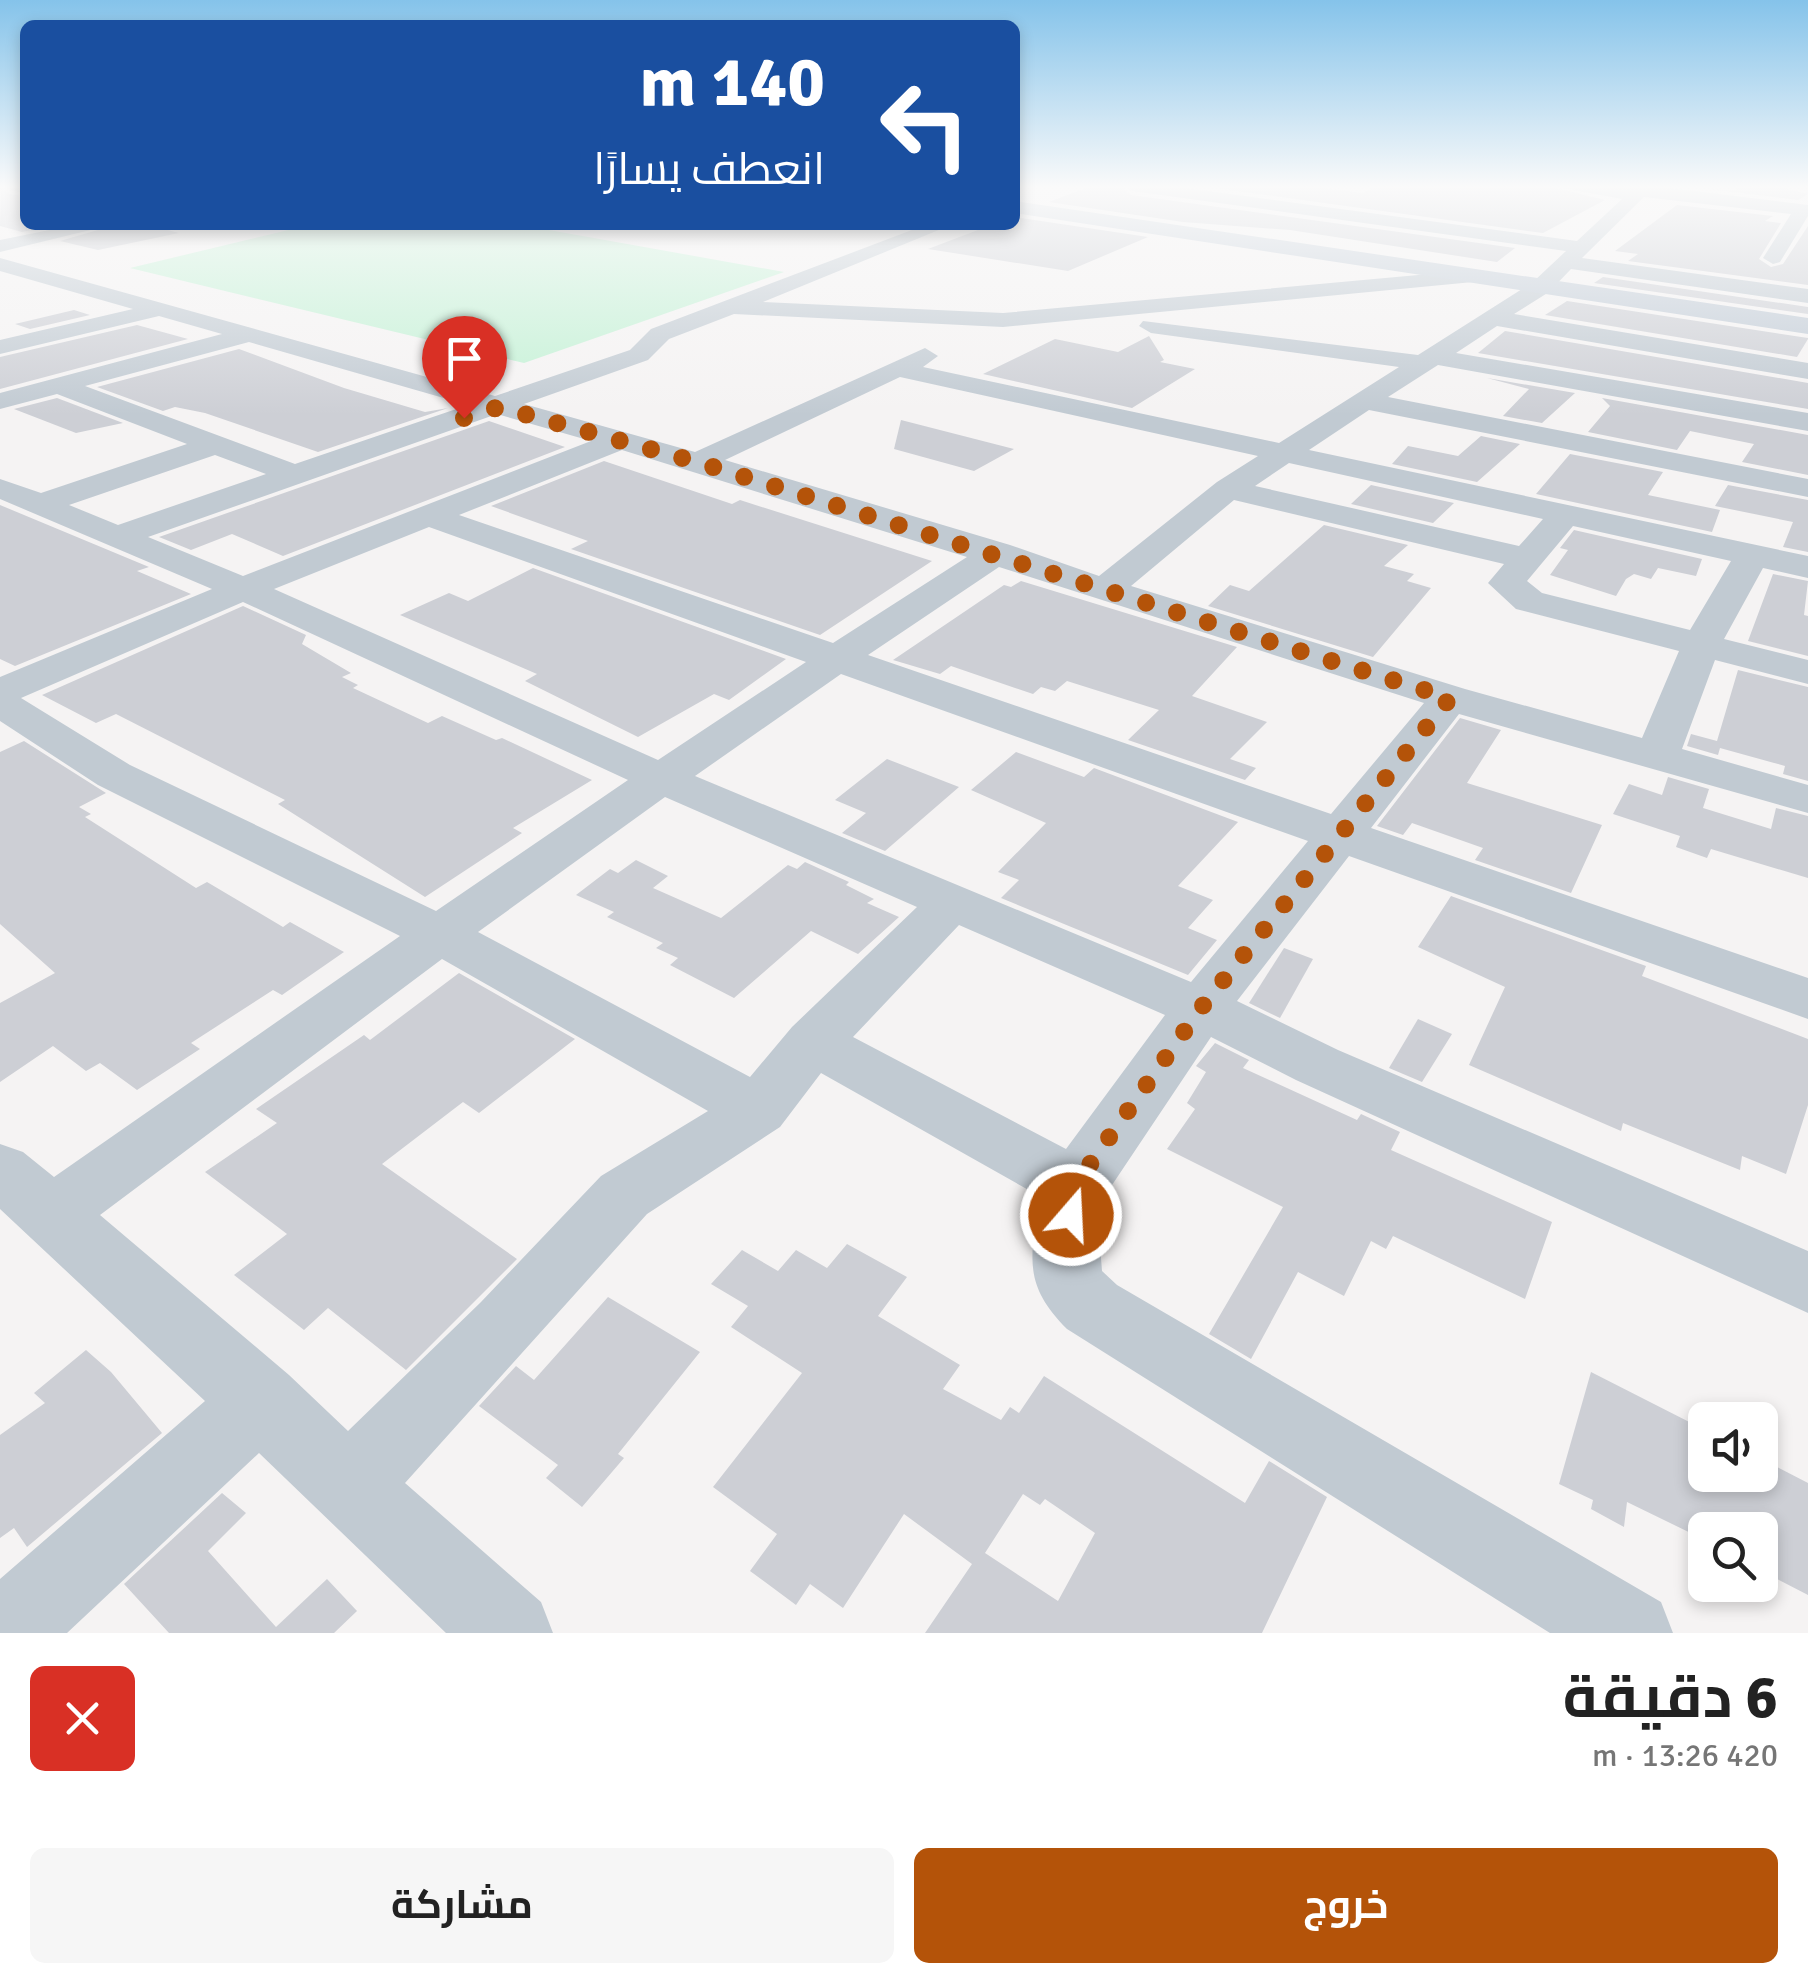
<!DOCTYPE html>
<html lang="ar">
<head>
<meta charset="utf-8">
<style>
  body { margin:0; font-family:Signika,Cairo,sans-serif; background:#f6f6f6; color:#222; direction:rtl; height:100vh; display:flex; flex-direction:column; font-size:38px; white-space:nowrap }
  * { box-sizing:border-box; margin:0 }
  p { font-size:32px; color:#767676 }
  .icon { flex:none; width:55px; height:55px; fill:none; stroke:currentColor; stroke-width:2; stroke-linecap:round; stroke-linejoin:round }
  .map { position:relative; height:1633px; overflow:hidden; direction:ltr }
  .panel { display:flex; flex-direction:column; background:#fff; flex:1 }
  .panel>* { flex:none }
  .banner { position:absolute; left:20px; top:20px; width:1000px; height:210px; border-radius:15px; box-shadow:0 5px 15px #0003; direction:rtl; background:#1a4fa0; color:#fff; overflow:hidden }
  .buttons { position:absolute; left:1688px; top:1402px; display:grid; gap:20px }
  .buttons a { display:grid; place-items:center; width:90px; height:90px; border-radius:15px; background:#fff; box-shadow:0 5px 15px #0003; font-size:50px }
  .pin { position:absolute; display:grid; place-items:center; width:85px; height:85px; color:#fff; margin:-102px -42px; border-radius:50% 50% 50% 0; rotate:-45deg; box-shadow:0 0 10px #0007 }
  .pin .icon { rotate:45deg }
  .me { position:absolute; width:110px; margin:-55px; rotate:19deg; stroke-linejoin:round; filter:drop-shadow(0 0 8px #0008) }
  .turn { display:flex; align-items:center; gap:35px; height:210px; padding:0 30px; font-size:45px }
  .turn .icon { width:130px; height:130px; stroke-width:2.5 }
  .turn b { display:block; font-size:70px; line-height:85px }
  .round { display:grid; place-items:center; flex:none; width:105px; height:105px; border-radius:15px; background:#f6f6f6 }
  .summary { display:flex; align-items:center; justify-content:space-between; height:170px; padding:0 30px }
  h1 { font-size:60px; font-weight:700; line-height:75px }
  .action { display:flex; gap:20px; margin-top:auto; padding:20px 30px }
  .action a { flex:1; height:115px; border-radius:15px; background:#b45309; color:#fff; font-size:40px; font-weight:700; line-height:115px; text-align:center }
  .action a+a { background:#f6f6f6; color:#222 }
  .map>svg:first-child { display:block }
  .green { fill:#c3f1d5 }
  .building { fill:#cdcfd5; fill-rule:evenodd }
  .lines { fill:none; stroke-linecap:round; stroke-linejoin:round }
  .street { fill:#c1cad2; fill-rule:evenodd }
  .secondary { fill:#c1cbd6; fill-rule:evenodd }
  .route { stroke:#b45309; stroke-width:18; stroke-dasharray:0 32.4 }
</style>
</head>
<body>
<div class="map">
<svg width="1808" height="1633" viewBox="0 0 1808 1633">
  <rect width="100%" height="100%" fill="#f5f3f3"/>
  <polygon class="green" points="309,225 521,225 784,272 524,363 130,268"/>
  <g class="building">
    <polygon points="1,186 9,194 25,196 25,225 55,225 22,232 0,226"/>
    <polygon points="1091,186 1120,186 1131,195 1515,248 1497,262 1290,230 1183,222 1049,202"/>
    <polygon points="1200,186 1310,186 1362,193 1378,186 1548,186 1605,200 1543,233"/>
    <polygon points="1739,186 1788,186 1786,189 1808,194 1798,200 1693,187 1735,191"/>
    <polygon points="1677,205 1773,216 1765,221 1781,223 1759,259 1771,267 1783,264 1808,226 1808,285 1628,261 1638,254 1615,251"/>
    <polygon points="1015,217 1148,237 1068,271 928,249 991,225 1015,225"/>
    <polygon points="115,225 149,225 179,233 98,250 60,241"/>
    <polygon points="1603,277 1808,307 1808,314 1594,283"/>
    <polygon points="1567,301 1808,338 1808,339 1797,357 1545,315"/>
    <polygon points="74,310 90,315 30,329 15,324"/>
    <polygon points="137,325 188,339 0,389 0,357"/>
    <polygon points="1505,331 1808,383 1808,409 1478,353"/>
    <polygon points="1149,336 1164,360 1160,362 1195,369 1132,408 983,374 1055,339 1118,352"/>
    <polygon points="239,349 344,388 425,412 448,408 318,452 205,413 175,407 163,411 97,387"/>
    <polygon points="1487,378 1575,393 1542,423 1503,416 1529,389"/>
    <polygon points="57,398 123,423 76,433 14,409"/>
    <polygon points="1602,398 1808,435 1808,475 1742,462 1754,444 1690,431 1677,450 1588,432 1610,406"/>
    <polygon points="901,420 1014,449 974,471 894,449"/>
    <polygon points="489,421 565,447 283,556 232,534 191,550 159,537"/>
    <polygon points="1481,436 1520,444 1477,482 1392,464 1408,446 1458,456"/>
    <polygon points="1570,454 1663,472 1648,495 1720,510 1712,532 1536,494"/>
    <polygon points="604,461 732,504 740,500 932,561 820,635 571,549 588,541 491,506"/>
    <polygon points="1371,485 1454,503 1433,523 1351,504"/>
    <polygon points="1728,485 1808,500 1808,552 1783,547 1793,522 1715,506"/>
    <polygon points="0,505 149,567 137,571 191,594 15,666 0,659"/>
    <polygon points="1324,525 1408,545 1384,566 1414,574 1407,581 1431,588 1373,657 1208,606 1230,585 1249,591"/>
    <polygon points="1574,530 1702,559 1696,576 1658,568 1651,579 1634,574 1626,579 1616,596 1550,575 1568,550 1560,548"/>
    <polygon points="533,568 786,659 729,700 714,694 638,737 525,681 537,674 400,615 449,593 468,601"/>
    <polygon points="1773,574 1808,581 1804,615 1808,616 1808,656 1748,641"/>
    <polygon points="1021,581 1237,647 1192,696 1267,722 1230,759 1256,768 1245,780 1128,740 1159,710 1067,681 1055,691 1041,687 1033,694 951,666 940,674 893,660 1004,585 1011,587"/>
    <polygon points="243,606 306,635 302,644 351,673 342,677 358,685 353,688 428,723 442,716 496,740 502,738 592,780 513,828 522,833 425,897 278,804 285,800 116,714 96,723 42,695"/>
    <polygon points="1738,670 1808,687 1808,781 1783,774 1785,766 1720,748 1718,755 1687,746 1691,734 1717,741"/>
    <polygon points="1460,718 1501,730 1467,783 1602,825 1571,893 1475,860 1483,848 1412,823 1403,835 1377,826"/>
    <polygon points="24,741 106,793 79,807 91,814 85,817 196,888 207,882 283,927 290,922 344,952 282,995 273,990 191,1043 200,1049 137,1090 100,1063 86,1071 53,1046 0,1082 0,1003 55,973 0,924 0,752"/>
    <polygon points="1016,752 1084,777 1094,768 1238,822 1178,886 1213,900 1188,928 1217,940 1188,975 1001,898 1019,880 998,872 1046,823 971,790"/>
    <polygon points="887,759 959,787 885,851 842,833 866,813 835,800"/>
    <polygon points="1668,777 1709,789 1703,808 1771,829 1776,808 1808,816 1808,878 1711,849 1707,858 1676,847 1680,836 1613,814 1629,784 1662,795"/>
    <polygon points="636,860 668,876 653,888 721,918 788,865 797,869 805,862 849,882 846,885 874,899 867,903 899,917 858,954 811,931 734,998 670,965 678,958 656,948 663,943 607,917 614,912 576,895 610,869 618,873"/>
    <polygon points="1451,896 1646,966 1642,976 1808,1039 1808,1105 1786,1174 1742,1156 1740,1170 1623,1123 1621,1131 1469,1065 1505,987 1418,947"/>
    <polygon points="1284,948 1313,959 1280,1018 1249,1003"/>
    <polygon points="459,973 575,1039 479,1113 463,1102 382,1164 517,1259 406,1370 328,1308 304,1330 234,1275 287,1234 205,1172 277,1123 256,1109 364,1035 370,1040"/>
    <polygon points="1418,1019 1452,1034 1422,1082 1389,1068"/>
    <polygon points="1215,1043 1249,1060 1243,1068 1357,1120 1361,1114 1400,1132 1391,1150 1552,1222 1525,1299 1393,1236 1386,1249 1371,1241 1344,1296 1298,1272 1251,1359 1209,1334 1283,1207 1167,1149 1195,1109 1187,1103 1206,1072 1196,1066"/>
    <path d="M847,1244L907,1277L878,1316L960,1365L943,1389L1001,1420L1010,1407L1019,1413L1044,1376L1245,1503L1269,1461L1327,1497L1262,1633H925L972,1564L904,1514L843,1608L810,1584L796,1605L750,1571L777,1534L713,1487L802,1373L731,1327L748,1306L711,1284L742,1250L778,1271L796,1250L827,1268ZM1023,1494L1040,1505L1045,1499L1095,1533L1058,1601L985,1553Z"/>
    <polygon points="608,1297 700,1352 618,1454 624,1458 582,1507 546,1478 558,1465 479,1406 516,1366 534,1380"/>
    <polygon points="86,1350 111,1372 162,1433 27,1547 14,1528 0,1538 0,1435 45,1403 34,1393"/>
    <polygon points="1591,1372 1705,1430 1705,1475 1760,1475 1760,1458 1808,1483 1808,1595 1760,1570 1760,1530 1705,1530 1705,1540 1627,1502 1624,1527 1591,1509 1593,1500 1559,1484"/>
    <polygon points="222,1493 246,1513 208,1551 276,1627 327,1579 357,1611 334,1633 169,1633 124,1584"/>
  </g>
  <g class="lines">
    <g class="street">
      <polygon points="8,186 25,186 25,193 10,190"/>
      <path d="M1124,186H1171L1577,241L1622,199L1552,186H1653L1808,205V216L1780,262L1773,264L1763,258L1791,214L1644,197L1582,258L1808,289V303L1571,269L1549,292L1514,314L1808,363V379L1497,326L1456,353L1808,413V431L1438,365L1388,397L1808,479V497L1369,410L1309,450L1808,556V578L1763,568L1724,639L1808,660V684L1715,660L1682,749L1808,785V813L1459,714L1371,828L1808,978V1019L1349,856L1237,1001L1338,1050L1808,1251V1313L1296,1080L1211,1037L1108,1191L1100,1245L1102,1271L1117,1285L1661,1602L1673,1633H1550L1067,1329C1022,1284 1030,1256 1041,1197L821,1073L780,1127L647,1214L405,1483L541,1602L553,1633H446L259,1453L67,1633H0V1579L205,1401L0,1209V1144L23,1152L54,1177L400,936L98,785L0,721V677L212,589L0,499V479L41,493L187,444L57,394L0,409V393L222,334L159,316L0,354V340L133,309L0,271V258L495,396L630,350L651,329L925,225H951L763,302L1003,313L1473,270L1484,276L1473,282L1003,327L734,314L669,339L648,360L524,404L695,452L925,348L938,356L923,367L1279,443L1399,367L1151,333L1139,326L1143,321L1418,355L1533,282L1566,251L1132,191ZM249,342L468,405L295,464L85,386ZM900,377L1258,456L1217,482L1099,576L1010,545L725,460ZM497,414L591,441L243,576L148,537ZM622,450L967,557L833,643L459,515ZM215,455L266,474L118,525L69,505ZM1289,463L1543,519L1519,546L1255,486ZM1234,500L1504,564L1488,583L1516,609L1679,651L1642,738L1465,689L1131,586ZM1573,526L1731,561L1690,630L1542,593L1527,581ZM429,527L806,662L658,760L274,589ZM999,567L1424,703L1331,814L868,655ZM243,602L628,780L436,911L130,765L21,698ZM841,674L1308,841L1191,982L695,776ZM665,797L917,907L792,1027L750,1077L478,932ZM959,925L1165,1015L1066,1149L853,1037ZM442,959L708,1111L601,1176L481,1302L348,1431L289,1375L100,1215Z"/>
      <polygon points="74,225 111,225 0,252 0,240"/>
    </g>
    <polygon class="secondary" points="1015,201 1808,318 1808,334 1015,213"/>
  </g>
  <linearGradient id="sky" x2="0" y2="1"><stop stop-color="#85c3ea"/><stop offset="0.45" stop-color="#fafafa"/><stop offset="1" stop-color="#fafafa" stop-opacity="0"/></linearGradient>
  <rect width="1808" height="415" fill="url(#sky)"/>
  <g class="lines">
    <polyline class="route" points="464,418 499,407 697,462 1450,698 1201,1008 1076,1184 1071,1215"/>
  </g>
</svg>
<div class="buttons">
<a><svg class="icon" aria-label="sound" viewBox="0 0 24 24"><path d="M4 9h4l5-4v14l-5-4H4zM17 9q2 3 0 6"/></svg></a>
<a><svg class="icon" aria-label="search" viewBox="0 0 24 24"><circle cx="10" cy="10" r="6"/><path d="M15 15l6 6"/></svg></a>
</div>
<div class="pin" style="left:464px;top:418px;background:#d93025"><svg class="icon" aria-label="arrive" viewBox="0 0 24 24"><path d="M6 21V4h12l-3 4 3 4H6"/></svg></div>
<svg class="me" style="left:1071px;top:1215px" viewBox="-20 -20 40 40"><circle r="17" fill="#b45309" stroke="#fff" stroke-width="3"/><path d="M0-11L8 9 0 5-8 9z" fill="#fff"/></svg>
<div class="banner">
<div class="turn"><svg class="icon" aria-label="left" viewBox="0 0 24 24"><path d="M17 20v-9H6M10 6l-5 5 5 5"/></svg><div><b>140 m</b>انعطف يسارًا</div></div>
</div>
</div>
<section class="panel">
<div class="summary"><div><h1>6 دقيقة</h1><p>420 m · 13:26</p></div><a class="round" style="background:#d93025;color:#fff"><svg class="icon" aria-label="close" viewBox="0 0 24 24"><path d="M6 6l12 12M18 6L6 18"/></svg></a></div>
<div class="action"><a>خروج</a><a>مشاركة</a></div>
</section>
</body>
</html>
